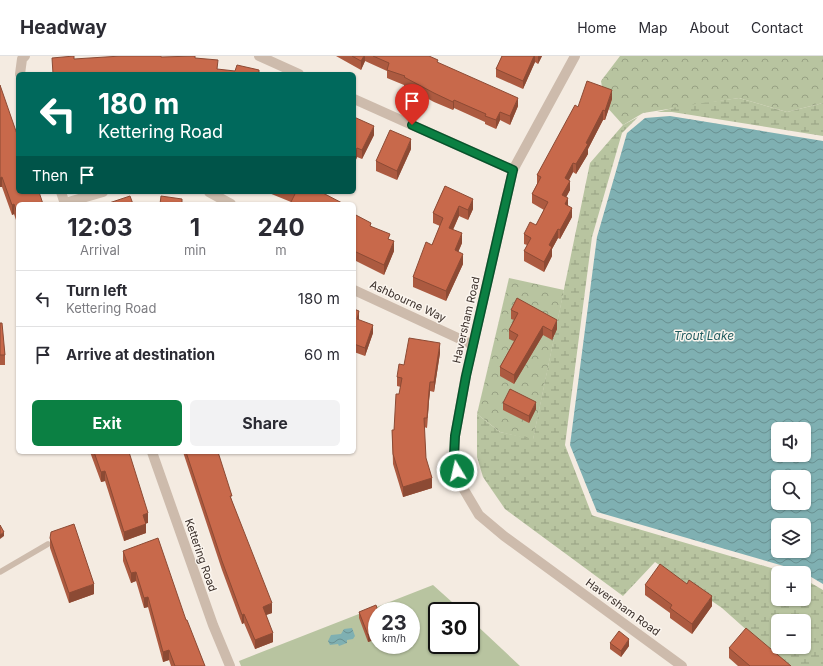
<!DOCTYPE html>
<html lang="en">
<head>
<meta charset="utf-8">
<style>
  body { margin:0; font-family:Inter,sans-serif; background:#f2f2f3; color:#2b2b33; height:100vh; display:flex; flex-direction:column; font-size:15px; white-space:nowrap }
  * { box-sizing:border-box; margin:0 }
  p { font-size:13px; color:#7c7c81 }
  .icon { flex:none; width:22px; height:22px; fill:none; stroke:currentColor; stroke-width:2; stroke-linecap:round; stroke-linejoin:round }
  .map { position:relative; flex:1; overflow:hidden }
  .details { position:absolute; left:16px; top:146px; width:340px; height:252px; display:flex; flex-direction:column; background:#fff; border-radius:6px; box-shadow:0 1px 3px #0004 }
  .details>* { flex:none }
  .hud { position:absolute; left:16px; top:16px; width:340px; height:122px; border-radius:6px; box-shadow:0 1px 3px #0004; background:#00695c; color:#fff; overflow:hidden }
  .controls { position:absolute; left:771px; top:366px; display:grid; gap:8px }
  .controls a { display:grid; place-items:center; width:40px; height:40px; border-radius:6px; background:#fff; box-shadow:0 1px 3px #0004; font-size:20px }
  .speed { position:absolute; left:368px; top:546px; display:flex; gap:8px; font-size:20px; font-weight:700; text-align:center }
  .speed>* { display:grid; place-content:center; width:52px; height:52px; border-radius:50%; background:#fff; box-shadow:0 1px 3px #0004; line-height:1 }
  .speed small { font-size:10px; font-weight:400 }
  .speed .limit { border:2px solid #111; border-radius:6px; background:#fff; color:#111 }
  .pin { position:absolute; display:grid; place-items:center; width:34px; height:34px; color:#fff; margin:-41px -17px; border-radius:50% 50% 50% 0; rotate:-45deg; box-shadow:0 0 4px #0007 }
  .pin .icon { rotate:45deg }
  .me { position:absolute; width:44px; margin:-22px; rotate:351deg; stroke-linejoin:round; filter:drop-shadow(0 0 3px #0008) }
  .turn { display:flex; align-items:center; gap:14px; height:84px; padding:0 16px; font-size:18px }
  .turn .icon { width:52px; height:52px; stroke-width:2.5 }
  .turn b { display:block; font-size:28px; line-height:34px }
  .then { display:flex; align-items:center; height:38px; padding:0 16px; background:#0003; gap:8px; font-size:15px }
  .eta { display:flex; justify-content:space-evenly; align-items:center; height:68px; text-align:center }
  .eta b { font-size:24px; font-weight:700; line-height:28px }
  .action { display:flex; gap:8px; margin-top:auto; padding:8px 16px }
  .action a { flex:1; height:46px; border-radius:6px; background:#0b8043; color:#fff; font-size:16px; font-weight:700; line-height:46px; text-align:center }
  .action a+a { background:#f2f2f3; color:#2b2b33 }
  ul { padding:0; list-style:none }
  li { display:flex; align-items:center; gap:12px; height:56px; padding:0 16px; border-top:1px solid #e1e1e2 }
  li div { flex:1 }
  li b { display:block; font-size:15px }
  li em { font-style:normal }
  header { display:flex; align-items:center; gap:24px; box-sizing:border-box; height:56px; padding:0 20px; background:#fff; border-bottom:1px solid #e1e1e2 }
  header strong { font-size:19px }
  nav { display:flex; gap:22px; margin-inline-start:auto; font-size:14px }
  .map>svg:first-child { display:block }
  .forest { fill:url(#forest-crowns) }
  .wetland { fill:url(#wetland-marsh); fill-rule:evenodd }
  .park { fill:#b8c4a0; fill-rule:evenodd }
  .water { fill:url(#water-waves); fill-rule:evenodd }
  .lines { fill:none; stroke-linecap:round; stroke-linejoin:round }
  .lane { stroke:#cdbbac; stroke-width:5.5 }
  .street { stroke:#cdbbac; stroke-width:10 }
  .wall { fill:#ac5a40 }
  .shaded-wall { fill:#8c4a34 }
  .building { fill:#c8694b; stroke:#8c4a34 }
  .route-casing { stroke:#07532c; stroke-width:10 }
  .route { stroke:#0b8043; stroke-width:7 }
  .labels { text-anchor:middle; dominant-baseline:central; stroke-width:3; stroke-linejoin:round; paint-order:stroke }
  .street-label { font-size:11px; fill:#3b302b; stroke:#fbf5ee }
  .water-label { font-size:12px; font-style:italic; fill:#1f5a5e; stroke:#fbf5ee }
</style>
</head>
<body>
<header>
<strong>Headway</strong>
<nav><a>Home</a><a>Map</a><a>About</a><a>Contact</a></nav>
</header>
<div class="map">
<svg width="823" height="610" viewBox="0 0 823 610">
  <defs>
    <pattern id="forest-crowns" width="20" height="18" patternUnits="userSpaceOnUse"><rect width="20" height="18" fill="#b8c4a0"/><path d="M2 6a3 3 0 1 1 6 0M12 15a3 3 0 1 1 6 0" fill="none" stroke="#97a083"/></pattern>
    <pattern id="wetland-marsh" width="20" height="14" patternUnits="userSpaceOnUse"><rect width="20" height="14" fill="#b8c4a0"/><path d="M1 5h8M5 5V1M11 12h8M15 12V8" fill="none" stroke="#97a083"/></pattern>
    <pattern id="water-waves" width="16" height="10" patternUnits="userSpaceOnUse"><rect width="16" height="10" fill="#7fb0b2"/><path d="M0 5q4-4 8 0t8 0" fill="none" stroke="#699091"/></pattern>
  </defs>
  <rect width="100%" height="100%" fill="#f4ebe1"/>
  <g class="forest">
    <polygon points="620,0 823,0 823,47 787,56 739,42 643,57 623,69 605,49 601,25"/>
    <polygon points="509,222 564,234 533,384 500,376 477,358"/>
  </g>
  <g class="wetland">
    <polygon points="739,42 787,56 823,47 823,80 672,56 657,56 681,50"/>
    <path d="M638,61L622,77L592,181L565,389L592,459L594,460L788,517H778V543H804V523L823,534V610H783L779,603L722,552L655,506L623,540L505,453L483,421L477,401V358L500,376L533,383L590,107L623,69ZM778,565H804V591H778Z"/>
  </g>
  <path class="park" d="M433,529L462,555H437V589H471V564L520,610H241L239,605ZM377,555H411V589H377Z"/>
  <g class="water">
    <path d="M670,60L823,85V528L801,515L597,456L570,389L597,181L627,77L645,62ZM778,373H804V399H778ZM778,421H804V447H778ZM778,469H804V495H778Z"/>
    <polygon points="352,572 355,580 353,583 347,584 347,587 339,590 338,588 330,589 328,585 331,579 341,578 344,573"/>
  </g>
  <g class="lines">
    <polyline class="lane" points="0,516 48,488"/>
    <g class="street">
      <polyline points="259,0 299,18"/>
      <polyline points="575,0 513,114 466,319 455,380 454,400 463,432 479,459 504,480 682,610"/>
      <polyline points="20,18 22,3 25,0"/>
      <polyline points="354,43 513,114"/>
      <polyline points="61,136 65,148"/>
      <polyline points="209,136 231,148"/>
      <polyline points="65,147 103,136"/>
      <polyline points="354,234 473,289"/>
      <polyline points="152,396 213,569 230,610"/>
    </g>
  </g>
  <g class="wall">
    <polygon points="336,0 429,0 438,7 518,50 510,69 500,64 496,73 485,68 485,66 454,52 453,54 434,46 404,30 404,29 387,22 387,15 365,5 361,14"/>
    <polygon points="502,0 542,0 538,8 535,6 523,33 496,21 496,13"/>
    <polygon points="0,29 18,148 18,170 14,158 12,159 2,131 0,131"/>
    <polygon points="612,43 605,64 603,64 588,93 588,98 576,118 573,116 569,124 570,134 566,141 568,150 572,161 560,183 558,182 552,193 552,200 544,216 524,205 524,195 527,189 524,188 524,178 536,169 544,154 532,147 532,138 537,128 537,119 578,51"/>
    <polygon points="354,61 374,79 362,103 357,101 355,106 354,106"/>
    <polygon points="411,93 397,124 376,115 376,105"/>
    <polygon points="445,130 473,153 468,164 459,160 453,174 462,187 458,196 463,208 446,245 413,231 413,221 432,189 440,170 433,167 433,157"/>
    <polygon points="269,136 323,136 291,146 269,137"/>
    <polygon points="354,158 390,184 394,195 384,219 354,204"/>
    <polygon points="354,253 359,263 359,264 373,277 365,300 354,296"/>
    <polygon points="511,254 557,273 552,284 543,279 514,328 500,320 500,311 514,285 509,283 509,274 514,264 511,263"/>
    <polygon points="0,267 5,299 5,309 0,309"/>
    <polygon points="440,297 434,336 430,335 429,345 427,372 424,371 426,402 432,432 403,441 393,408 392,374 394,374 401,331 397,330 397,321 404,309"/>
    <polygon points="503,347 536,353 529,367 503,354"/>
    <polygon points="90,396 129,396 148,467 146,467 146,477 124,485 105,425 101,426"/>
    <polygon points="183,396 218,396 232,445 272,557 266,559 273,586 255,593 244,567 242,568 222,514"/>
    <polygon points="50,482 94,538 69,547 50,492"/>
    <polygon points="123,495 186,564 205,610 171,610 169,604 163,606 148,551 144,552 136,525 131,527 123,505"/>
    <polygon points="645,529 712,550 692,578 670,562 670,557 645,539"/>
    <polygon points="377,555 377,583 368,586 359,562 359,556"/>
    <polygon points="610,587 629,590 621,601 610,593"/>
    <polygon points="729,592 791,610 738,610 729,602"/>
  </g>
  <g class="shaded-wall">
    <polygon points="364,0 365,0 365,5 361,14 361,5"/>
    <polygon points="534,0 535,0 535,6 523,33 523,25"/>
    <polygon points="538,0 542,0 538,8"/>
    <polygon points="612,34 612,43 605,64 605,55"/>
    <polygon points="518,42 518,50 510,69 510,60"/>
    <polygon points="454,44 454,52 453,54 453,46"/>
    <polygon points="603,54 603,64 588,93 588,98 576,118 576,108 586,87"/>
    <polygon points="500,56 500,64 496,73 496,64"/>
    <polygon points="374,70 374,79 362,103 362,94"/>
    <polygon points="411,83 411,93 397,124 397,115"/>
    <polygon points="357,92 357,101 355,106 355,96"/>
    <polygon points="573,107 573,116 565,132 565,122"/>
    <polygon points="2,121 2,131 0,131 0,122"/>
    <polygon points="570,125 570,134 562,149 562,139"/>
    <polygon points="568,142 568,152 565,148"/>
    <polygon points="473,143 473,153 468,164 468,154"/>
    <polygon points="14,148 14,158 12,159 12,149"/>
    <polygon points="459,150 459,160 449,182 449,172"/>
    <polygon points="572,152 572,161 560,183 560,174"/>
    <polygon points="558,173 558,182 552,193 552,200 544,216 544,206 549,189"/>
    <polygon points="462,177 462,187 455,204 455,194"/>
    <polygon points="394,185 394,195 384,219 384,209"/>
    <polygon points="463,198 463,208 446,245 446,235"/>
    <polygon points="359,255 359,263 357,271 357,263"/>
    <polygon points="557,264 557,273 552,284 552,275"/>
    <polygon points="373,269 373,277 365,300 365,292"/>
    <polygon points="543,270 543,279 514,328 514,319"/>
    <polygon points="440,287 440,297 434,336 434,326"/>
    <polygon points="430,326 430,335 429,345 427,372 429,335"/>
    <polygon points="536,346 536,353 529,367 529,360"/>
    <polygon points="105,415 105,425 101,426 101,416"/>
    <polygon points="432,422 432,432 403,441 403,431"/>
    <polygon points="148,457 148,467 143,468 143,459"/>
    <polygon points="146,468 146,477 124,485 124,476"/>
    <polygon points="4,476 4,480 0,483 0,479"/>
    <polygon points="136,516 136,525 131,527 131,517"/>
    <polygon points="94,528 94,538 69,547 69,537"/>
    <polygon points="712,540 712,550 692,578 692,568"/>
    <polygon points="148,541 148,551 144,552 144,542"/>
    <polygon points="272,547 272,557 263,560 263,551"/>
    <polygon points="244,558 244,567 242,568 242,559"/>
    <polygon points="377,576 377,583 368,586 368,579"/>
    <polygon points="273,577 273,586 255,593 255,584"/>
    <polygon points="629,583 629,590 621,601 621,595"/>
    <polygon points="169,594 169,604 163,606 163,596"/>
  </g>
  <g class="building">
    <polygon points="74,0 74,3 121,0 161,0 161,1 195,0 195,2 218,4 217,13 235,15 237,9 259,14 259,18 53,18 52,2"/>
    <polygon points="352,0 364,0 361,5"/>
    <polygon points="373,0 429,0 438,4 437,6 518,42 510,60 500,56 496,64 485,60 486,58 454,44 453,46 434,37 404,21 405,20 387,14 389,7"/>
    <polygon points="502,0 534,0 523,25 496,13"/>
    <polygon points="587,25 612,34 605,55 603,54 586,87 588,88 576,108 573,107 565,122 570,125 562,139 568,142 565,148 572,152 560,174 558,173 549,189 552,191 544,206 524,195 531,182 524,178 530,166 536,169 548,146 532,138 541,121 537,119 575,49 578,51"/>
    <polygon points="0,29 18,81 18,136 39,136 43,148 18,148 18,160 14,148 12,149 2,121 0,122"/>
    <polygon points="354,61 374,70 362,94 357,92 355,96 354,96"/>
    <polygon points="390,74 411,83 397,115 376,105"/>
    <polygon points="445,130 473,143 468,154 459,150 449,172 462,177 455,194 463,198 446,235 413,221 426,186 432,189 443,162 433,157"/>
    <polygon points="289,136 321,136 344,148 290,148 295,138"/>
    <polygon points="130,140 133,148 106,148"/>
    <polygon points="161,140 182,143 182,148 160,148"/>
    <polygon points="354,158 371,167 370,170 390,178 388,183 394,185 384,209 354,195"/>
    <polygon points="517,242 557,264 552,275 543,270 514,319 500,311 518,279 509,274 518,257 511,254"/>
    <polygon points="354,253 359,255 357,263 373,269 365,292 354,288"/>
    <polygon points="0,267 2,267 5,299 0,299"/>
    <polygon points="409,282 440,287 434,326 430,326 429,335 427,362 424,362 426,402 432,422 403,431 393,398 392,374 394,374 396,338 399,338 402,322 397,321 399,308 404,309"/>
    <polygon points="510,333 536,346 529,360 503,347"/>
    <polygon points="94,396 129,396 148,457 143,459 146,468 124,476 105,415 101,416"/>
    <polygon points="186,396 218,396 232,440 230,440 272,547 263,551 273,577 255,584 244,558 242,559 222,505"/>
    <polygon points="74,468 94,528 69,537 50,482 51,476"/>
    <polygon points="0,469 4,476 0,479"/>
    <polygon points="158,482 186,564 187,564 205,610 175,610 169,594 163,596 148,541 144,542 136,516 131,517 123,495"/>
    <polygon points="660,508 687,528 689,524 712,540 692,568 670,552 672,549 645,529"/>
    <polygon points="376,549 378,555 377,555 377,576 368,579 359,556"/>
    <polygon points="746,572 791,610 750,610 729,592"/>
    <polygon points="619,575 629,583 621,595 610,587"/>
  </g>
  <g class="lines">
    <defs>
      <polyline id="route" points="412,69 513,114 466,320 455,380 454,400 457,415"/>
    </defs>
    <use href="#route" class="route-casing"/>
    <use href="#route" class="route"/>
  </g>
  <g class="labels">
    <g class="street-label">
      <text transform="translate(408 245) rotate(25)">Ashbourne Way</text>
      <text transform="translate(466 264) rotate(-77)">Haversham Road</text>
      <text transform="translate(201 499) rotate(71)">Kettering Road</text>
      <text transform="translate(623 551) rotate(36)">Haversham Road</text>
    </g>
    <g class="water-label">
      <text x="704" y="279">Trout Lake</text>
    </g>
  </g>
</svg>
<div class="controls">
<a><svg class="icon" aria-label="sound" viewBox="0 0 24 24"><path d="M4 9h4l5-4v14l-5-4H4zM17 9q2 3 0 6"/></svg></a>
<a><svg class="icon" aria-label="search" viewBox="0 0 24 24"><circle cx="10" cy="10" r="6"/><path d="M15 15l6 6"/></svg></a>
<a><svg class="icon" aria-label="layers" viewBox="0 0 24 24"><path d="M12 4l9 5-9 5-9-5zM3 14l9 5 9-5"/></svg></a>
<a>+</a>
<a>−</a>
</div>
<div class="speed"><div>23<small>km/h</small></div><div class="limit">30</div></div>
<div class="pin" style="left:412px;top:69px;background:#d93025"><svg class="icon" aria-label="arrive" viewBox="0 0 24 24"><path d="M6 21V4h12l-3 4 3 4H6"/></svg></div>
<svg class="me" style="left:457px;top:415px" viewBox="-20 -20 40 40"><circle r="17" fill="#0b8043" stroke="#fff" stroke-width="3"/><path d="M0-11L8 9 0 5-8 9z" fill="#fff"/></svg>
<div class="hud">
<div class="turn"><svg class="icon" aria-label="left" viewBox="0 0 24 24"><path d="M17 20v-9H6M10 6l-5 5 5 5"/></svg><div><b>180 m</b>Kettering Road</div></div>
<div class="then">Then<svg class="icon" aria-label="arrive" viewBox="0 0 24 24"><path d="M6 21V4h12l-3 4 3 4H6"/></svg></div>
</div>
<section class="details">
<div class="eta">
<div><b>12:03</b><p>Arrival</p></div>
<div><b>1</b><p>min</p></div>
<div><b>240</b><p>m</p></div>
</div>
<ul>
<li><svg class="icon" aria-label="left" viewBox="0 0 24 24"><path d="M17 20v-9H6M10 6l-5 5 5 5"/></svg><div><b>Turn left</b><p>Kettering Road</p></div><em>180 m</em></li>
<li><svg class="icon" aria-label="arrive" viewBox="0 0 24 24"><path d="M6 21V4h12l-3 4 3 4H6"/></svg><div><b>Arrive at destination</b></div><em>60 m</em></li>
</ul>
<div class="action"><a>Exit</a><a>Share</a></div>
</section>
</div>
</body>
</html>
